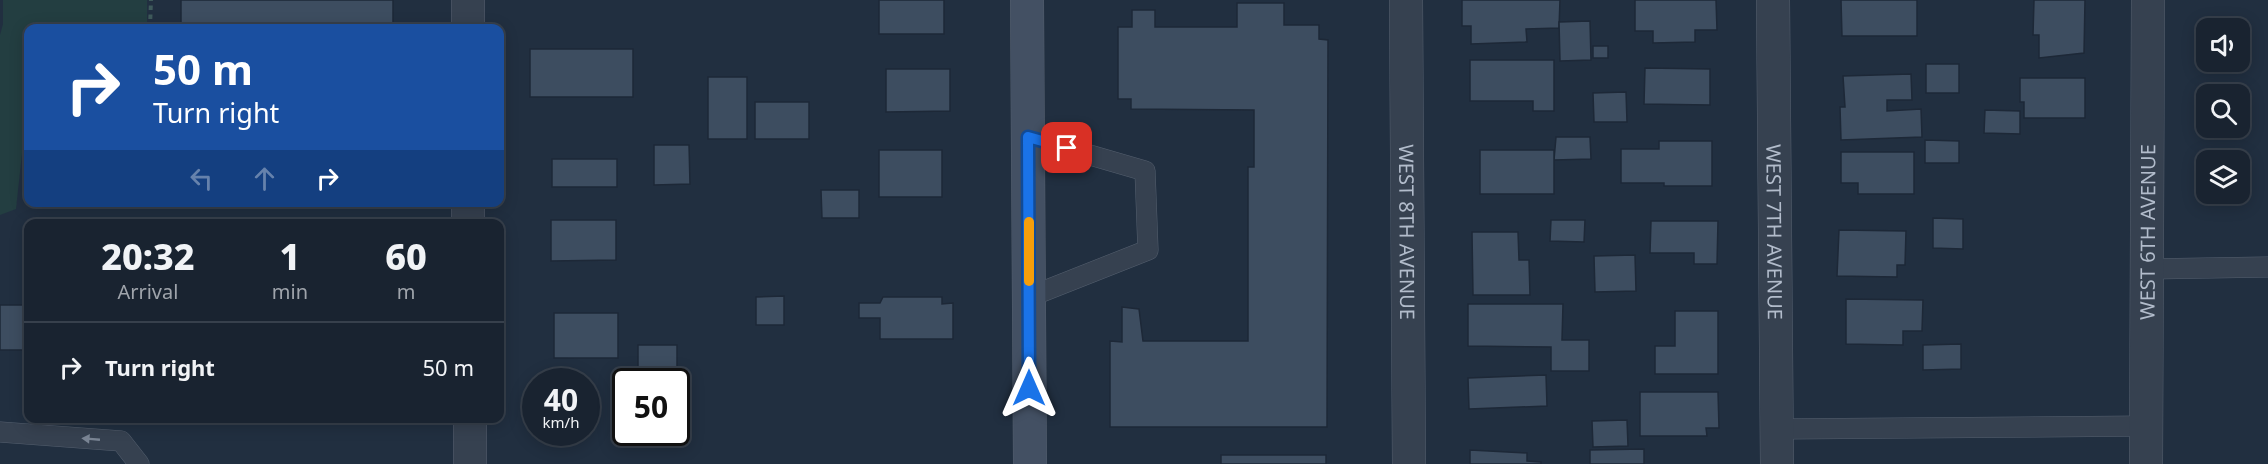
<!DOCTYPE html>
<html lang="en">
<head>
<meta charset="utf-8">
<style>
  body { margin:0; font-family:"Noto Sans",sans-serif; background:#262f3c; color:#f1f3f6; height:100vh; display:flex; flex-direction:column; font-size:22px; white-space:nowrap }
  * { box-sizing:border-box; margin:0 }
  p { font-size:20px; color:#9fa4ab }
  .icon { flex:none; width:33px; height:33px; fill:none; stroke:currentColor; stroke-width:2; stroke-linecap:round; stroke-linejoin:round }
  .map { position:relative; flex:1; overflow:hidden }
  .sheet { position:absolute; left:24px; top:219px; width:480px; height:204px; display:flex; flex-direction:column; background:#192330; border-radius:12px; box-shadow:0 3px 15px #0003,0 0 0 2px #37404c }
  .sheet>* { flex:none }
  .top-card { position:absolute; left:24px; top:24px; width:480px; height:183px; border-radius:12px; box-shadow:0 3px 15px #0003,0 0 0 2px #37404c; background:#1a4fa0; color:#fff; overflow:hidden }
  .fabs { position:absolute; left:2196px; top:18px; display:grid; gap:12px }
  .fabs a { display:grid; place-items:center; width:54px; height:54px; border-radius:12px; background:#192330; box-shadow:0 3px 15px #0003,0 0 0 2px #37404c; font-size:30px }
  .speed { position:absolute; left:522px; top:368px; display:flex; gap:12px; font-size:30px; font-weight:700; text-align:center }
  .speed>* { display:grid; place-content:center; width:78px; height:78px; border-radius:50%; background:#192330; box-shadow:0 3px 15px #0003,0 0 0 2px #37404c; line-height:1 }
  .speed small { font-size:15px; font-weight:400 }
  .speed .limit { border:3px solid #111; border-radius:9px; background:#fff; color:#111 }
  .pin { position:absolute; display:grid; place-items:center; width:51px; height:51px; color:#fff; margin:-26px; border-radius:12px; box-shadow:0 3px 9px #0006 }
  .me { position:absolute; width:66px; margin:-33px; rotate:0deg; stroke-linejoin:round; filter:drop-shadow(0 0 4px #0008) }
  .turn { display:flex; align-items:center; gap:21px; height:126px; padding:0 30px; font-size:27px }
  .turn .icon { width:78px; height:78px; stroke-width:2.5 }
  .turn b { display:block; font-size:42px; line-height:51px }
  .lanes { display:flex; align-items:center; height:57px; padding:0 30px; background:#0003; justify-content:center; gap:30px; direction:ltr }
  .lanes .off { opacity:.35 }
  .eta { display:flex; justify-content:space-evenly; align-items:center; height:102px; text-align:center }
  .eta b { font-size:36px; font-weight:800; line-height:42px }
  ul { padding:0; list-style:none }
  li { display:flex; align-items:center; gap:18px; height:90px; padding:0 30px; border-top:2px solid #37404c }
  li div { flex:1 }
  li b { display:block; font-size:22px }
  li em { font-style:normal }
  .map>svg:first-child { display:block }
  .green { fill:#233e41 }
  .building { fill:#3d4d60; stroke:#1d2837; stroke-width:1.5 }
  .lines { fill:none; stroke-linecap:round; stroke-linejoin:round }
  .lane-casing { stroke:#545f6e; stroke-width:21 }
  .street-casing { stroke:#545f6e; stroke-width:34 }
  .secondary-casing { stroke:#545f6e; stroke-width:34 }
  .path { stroke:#3f5a5b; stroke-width:4; stroke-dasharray:4.5 4.5; stroke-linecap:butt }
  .lane { stroke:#364150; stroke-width:20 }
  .street { stroke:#364150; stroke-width:33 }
  .secondary { stroke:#435063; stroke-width:33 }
  .oneway { fill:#7a8594 }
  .route-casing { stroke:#114b97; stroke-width:15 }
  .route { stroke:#1a73e8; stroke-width:10 }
  .slow { stroke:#f59e0b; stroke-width:10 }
  .labels { text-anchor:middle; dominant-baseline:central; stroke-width:4.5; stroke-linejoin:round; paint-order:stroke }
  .street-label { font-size:20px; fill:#b2bccb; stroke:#1b2635 }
</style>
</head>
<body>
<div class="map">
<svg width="2268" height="464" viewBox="0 0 2268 464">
  <rect width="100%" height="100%" fill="#212f40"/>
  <polygon class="green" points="3,0 147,0 147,28 28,28 28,122 24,135 16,209 0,215 0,35 3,24"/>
  <g class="building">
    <rect x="181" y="0" width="212" height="28"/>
    <rect x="879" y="0" width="65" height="34"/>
    <polygon points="1462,0 1560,0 1559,28 1526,29 1527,42 1471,44 1471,26 1462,26"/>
    <polygon points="1635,0 1716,0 1717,30 1695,30 1695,42 1653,43 1653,31 1635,31"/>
    <polygon points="1841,0 1917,0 1917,36 1842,36"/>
    <polygon points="2034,0 2085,0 2084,53 2039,58 2039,35 2033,35"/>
    <polygon points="1237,3 1284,3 1284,25 1319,25 1319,39 1328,40 1327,427 1110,427 1110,341 1122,342 1122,307 1139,309 1143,341 1248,341 1248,167 1254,167 1254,110 1131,109 1131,99 1118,99 1118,27 1132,27 1132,10 1155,10 1155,27 1237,27"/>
    <polygon points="1590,21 1591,60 1560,61 1559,22"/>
    <rect x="1593" y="46" width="15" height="12"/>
    <rect x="530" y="49" width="103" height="48"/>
    <polygon points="1470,60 1554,60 1554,111 1533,111 1533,101 1470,101"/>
    <rect x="1926" y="64" width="33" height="29"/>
    <polygon points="1645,68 1710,69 1710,105 1644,104"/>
    <polygon points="886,69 950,69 950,111 886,112"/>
    <polygon points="1911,74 1912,100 1887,100 1887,111 1921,109 1922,137 1841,140 1840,107 1845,107 1843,76"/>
    <rect x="708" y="77" width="39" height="62"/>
    <polygon points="2020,78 2085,78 2085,118 2024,118 2024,102 2020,102"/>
    <polygon points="1626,92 1627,122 1594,122 1593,93"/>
    <rect x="755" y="102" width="54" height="37"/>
    <polygon points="1985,110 2020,111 2020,134 1984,133"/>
    <polygon points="1556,137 1590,137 1591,159 1554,160"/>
    <polygon points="1925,140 1959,141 1959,163 1925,163"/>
    <polygon points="1659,141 1712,141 1712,186 1664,186 1664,183 1621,183 1621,149 1659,149"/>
    <polygon points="654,145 689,145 690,184 654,185"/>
    <rect x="879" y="150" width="63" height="47"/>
    <rect x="1480" y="150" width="74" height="44"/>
    <polygon points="1841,152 1914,152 1914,194 1858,194 1858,183 1841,183"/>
    <rect x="552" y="159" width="65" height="28"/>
    <polygon points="821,190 859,190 859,218 822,218"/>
    <polygon points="1933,218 1963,219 1963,249 1933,248"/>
    <polygon points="551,220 616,220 616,260 551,261"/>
    <polygon points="1551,220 1585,220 1584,242 1550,241"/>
    <polygon points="1651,221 1718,221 1717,264 1694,264 1694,253 1650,253"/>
    <polygon points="1839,230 1906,231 1905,265 1897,265 1897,277 1837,276"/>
    <polygon points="1472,232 1518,232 1519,260 1529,260 1530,295 1473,295"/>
    <polygon points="1635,255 1636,291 1595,292 1594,256"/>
    <polygon points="784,296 784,325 756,325 756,297"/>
    <polygon points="883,297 942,297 942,304 953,303 953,339 880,339 880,318 859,318 859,303 880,303"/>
    <polygon points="1846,299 1923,300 1922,331 1903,331 1903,345 1846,344"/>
    <polygon points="1468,304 1563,304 1562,340 1589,340 1589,371 1551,371 1551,347 1468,346"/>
    <rect x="0" y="305" width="28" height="45"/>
    <polygon points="1675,311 1718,311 1718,374 1655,374 1655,346 1675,346"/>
    <rect x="554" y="313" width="64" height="45"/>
    <polygon points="1961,344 1961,369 1923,370 1923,345"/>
    <rect x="638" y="345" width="39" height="25"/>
    <polygon points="1546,375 1547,406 1469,409 1468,378"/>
    <polygon points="1640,392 1718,392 1719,428 1706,428 1707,436 1640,436"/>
    <polygon points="323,418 387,418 387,422 323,420"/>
    <polygon points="1627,420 1628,446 1593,447 1592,421"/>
    <polygon points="1644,449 1644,464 1590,464 1590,450"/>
    <polygon points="1470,450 1527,453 1527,461 1541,462 1541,464 1470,464"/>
    <rect x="1221" y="455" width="105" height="9"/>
  </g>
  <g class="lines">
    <defs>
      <g id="lane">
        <polyline points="1028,137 1145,171 1148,250 1029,297"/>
        <polyline points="2147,269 2268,267"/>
        <polyline points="1777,429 2147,426"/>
        <polyline points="0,432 121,441 139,464"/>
      </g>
      <g id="street">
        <polyline points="468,0 468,28"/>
        <path id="s1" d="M1406,0L1409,464"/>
        <path id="s2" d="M1773,0L1777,464"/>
        <polyline points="468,202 468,224"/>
        <polyline points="470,418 470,464"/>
        <path id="s3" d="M2146,464L2148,0"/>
      </g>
      <polyline id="secondary" points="1027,0 1030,464"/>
    </defs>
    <use href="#lane" class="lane-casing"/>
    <use href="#street" class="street-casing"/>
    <use href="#secondary" class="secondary-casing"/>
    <polyline class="path" points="150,28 151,0"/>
    <use href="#lane" class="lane"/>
    <use href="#street" class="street"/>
    <use href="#secondary" class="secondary"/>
  </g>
  <defs><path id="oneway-solid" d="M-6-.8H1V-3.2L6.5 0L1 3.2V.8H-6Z" transform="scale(1.5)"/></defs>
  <use class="oneway" href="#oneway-solid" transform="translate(91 439) rotate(-175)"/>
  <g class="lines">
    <defs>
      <polyline id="route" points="1029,388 1028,137 1067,148"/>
    </defs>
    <use href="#route" class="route-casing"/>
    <use href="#route" class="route"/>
    <polyline class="slow" points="1029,222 1029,281"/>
  </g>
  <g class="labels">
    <g class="street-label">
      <text stroke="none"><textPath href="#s1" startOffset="232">WEST 8TH AVENUE</textPath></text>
      <text stroke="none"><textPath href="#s2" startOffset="232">WEST 7TH AVENUE</textPath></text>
      <text stroke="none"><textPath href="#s3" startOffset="232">WEST 6TH AVENUE</textPath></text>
    </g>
  </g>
</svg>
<div class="fabs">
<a><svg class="icon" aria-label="sound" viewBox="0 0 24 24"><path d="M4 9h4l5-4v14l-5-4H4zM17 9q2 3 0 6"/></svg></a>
<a><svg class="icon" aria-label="search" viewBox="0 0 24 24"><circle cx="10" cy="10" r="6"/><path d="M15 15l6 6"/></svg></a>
<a><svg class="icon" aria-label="layers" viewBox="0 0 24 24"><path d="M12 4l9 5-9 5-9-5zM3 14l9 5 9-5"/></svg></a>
</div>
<div class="speed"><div>40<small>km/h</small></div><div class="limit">50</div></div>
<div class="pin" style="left:1067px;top:148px;background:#d93025"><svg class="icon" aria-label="arrive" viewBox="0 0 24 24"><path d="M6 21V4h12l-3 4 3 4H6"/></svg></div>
<svg class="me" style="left:1029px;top:388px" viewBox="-20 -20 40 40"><path d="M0-17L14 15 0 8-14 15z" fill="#1a73e8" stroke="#fff" stroke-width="4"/></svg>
<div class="top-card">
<div class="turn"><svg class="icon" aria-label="right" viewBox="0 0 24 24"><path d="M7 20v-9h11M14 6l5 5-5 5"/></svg><div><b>50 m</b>Turn right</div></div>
<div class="lanes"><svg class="icon off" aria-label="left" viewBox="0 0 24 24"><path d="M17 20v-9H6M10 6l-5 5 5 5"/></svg><svg class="icon off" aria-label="ahead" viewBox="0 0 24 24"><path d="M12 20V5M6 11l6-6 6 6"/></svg><svg class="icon" aria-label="right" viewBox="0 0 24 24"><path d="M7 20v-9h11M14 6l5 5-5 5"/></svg></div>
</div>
<section class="sheet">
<div class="eta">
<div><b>20:32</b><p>Arrival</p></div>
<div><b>1</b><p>min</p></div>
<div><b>60</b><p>m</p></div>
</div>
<ul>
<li><svg class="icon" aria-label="right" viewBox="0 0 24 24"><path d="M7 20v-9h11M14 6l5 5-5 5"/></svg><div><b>Turn right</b></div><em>50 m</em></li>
</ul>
</section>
</div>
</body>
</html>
